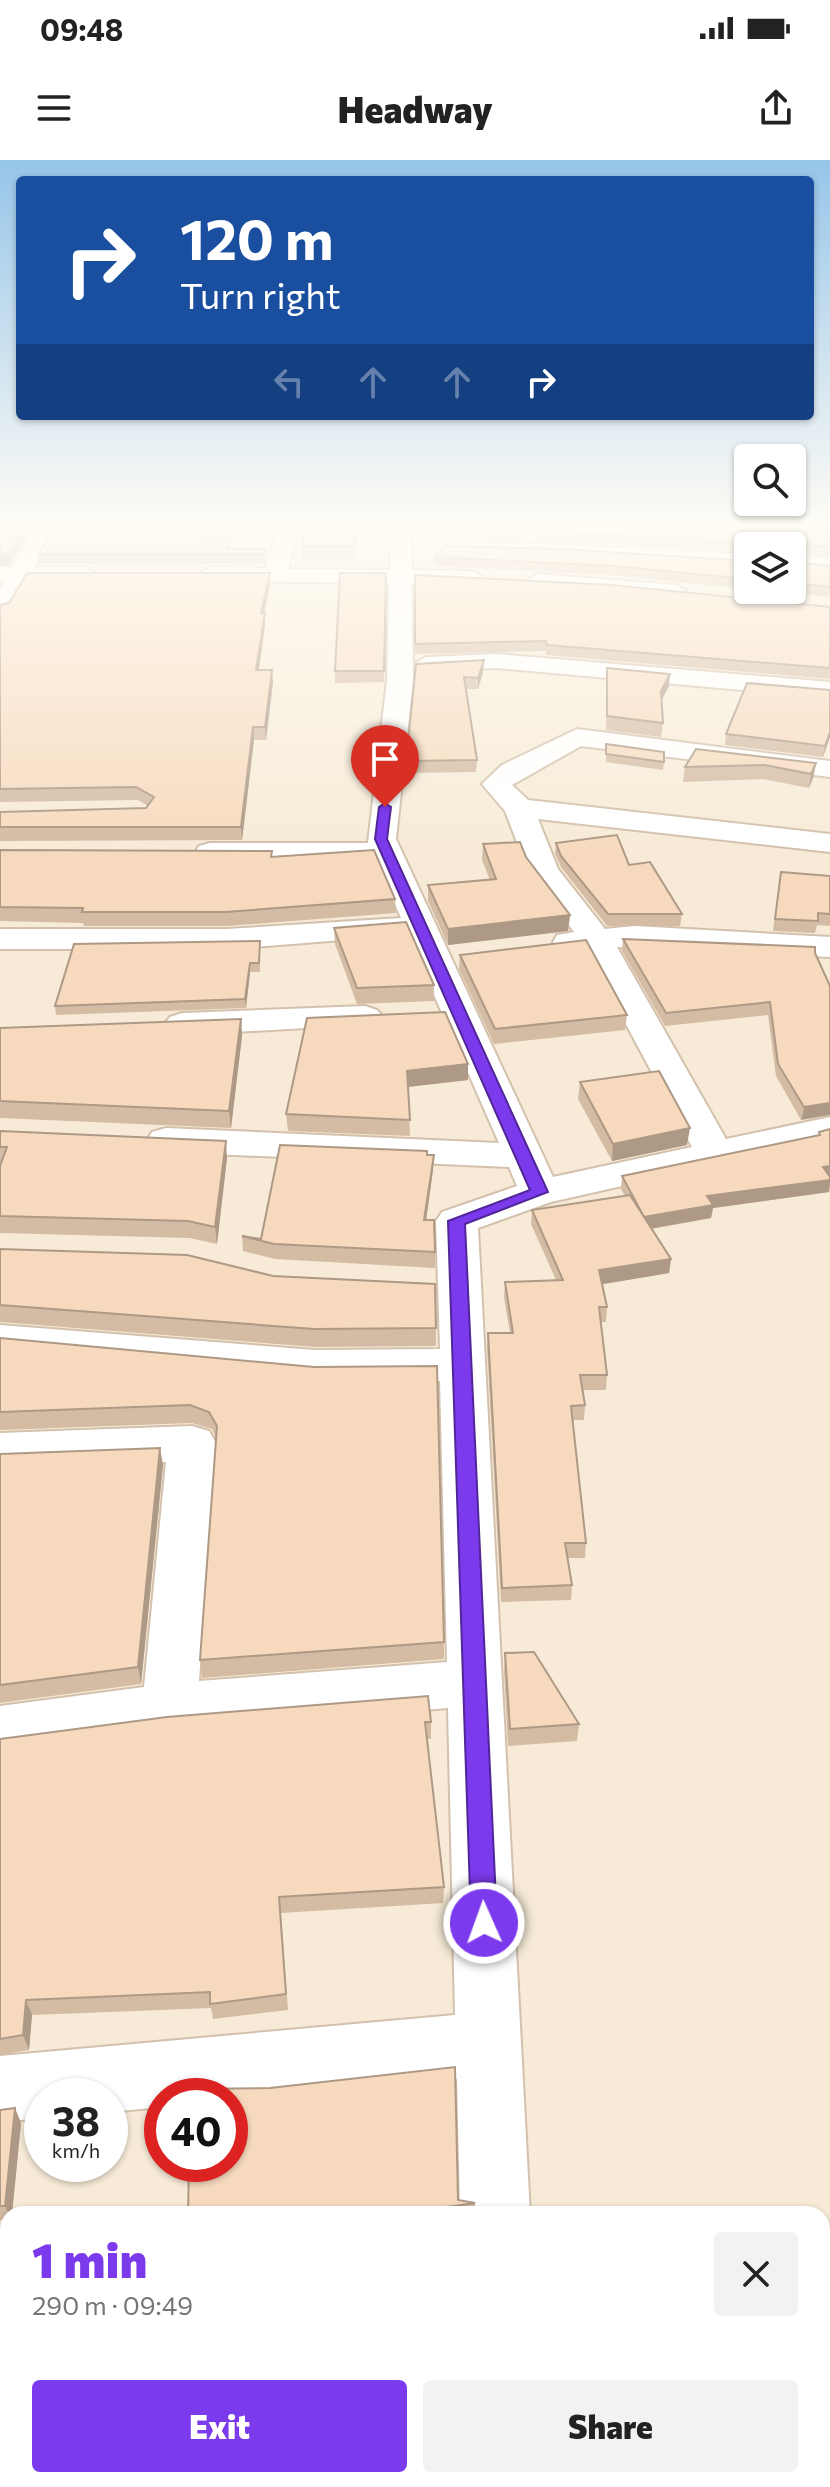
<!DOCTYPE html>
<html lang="en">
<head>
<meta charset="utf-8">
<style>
  body { margin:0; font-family:Commissioner,sans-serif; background:#f2f2f2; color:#222; height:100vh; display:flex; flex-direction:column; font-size:30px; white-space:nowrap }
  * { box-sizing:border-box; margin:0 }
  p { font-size:26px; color:#767676 }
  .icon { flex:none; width:44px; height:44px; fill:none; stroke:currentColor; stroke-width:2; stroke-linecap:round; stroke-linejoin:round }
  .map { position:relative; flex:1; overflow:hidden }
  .drawer { position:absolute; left:0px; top:2046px; width:830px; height:282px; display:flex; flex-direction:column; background:#fff; border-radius:24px 24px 0 0; box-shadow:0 2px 6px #0004 }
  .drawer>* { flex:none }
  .banner { position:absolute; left:16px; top:16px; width:798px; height:244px; border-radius:8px; box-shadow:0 2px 6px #0004; background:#1a4fa0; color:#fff; overflow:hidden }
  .fabs { position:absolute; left:734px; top:284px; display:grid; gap:16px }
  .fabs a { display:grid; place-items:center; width:72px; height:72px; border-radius:8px; background:#fff; box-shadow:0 2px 6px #0004; font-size:40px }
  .speed { position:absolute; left:24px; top:1918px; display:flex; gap:16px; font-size:40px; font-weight:700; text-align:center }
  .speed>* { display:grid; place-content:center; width:104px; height:104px; border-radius:50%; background:#fff; box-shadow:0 2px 6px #0004; line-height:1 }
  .speed small { font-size:20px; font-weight:400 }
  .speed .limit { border:12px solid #d22; background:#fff; color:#111 }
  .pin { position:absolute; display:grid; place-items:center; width:68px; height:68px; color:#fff; margin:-82px -34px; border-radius:50% 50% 50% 0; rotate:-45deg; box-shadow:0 0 8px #0007 }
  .pin .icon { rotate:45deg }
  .me { position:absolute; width:88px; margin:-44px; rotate:358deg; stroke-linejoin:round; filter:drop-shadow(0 0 6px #0008) }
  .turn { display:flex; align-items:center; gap:28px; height:168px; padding:0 32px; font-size:36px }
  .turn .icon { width:104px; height:104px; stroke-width:2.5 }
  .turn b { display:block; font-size:56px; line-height:68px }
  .lanes { display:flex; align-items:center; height:76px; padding:0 32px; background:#0003; justify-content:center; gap:40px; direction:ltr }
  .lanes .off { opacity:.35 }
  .round { display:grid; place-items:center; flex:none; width:84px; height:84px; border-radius:8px; background:#f2f2f2 }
  .head { display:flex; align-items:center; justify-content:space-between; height:136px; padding:0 32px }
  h1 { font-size:48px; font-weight:800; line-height:60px; color:#7c3aed }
  .button { display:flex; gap:16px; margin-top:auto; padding:16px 32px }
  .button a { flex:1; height:92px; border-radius:8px; background:#7c3aed; color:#fff; font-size:32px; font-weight:800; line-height:92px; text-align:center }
  .button a+a { background:#f2f2f2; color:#222 }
  .status { display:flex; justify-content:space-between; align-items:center; height:56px; padding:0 40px; background:#fff; direction:ltr }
  .status svg { height:22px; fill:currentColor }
  header { display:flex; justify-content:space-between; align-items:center; height:104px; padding:0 32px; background:#fff; font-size:36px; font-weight:800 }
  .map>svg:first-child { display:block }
  .residential { fill:#f7ebd7; fill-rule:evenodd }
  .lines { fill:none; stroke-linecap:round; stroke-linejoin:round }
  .minor-casing { stroke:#d3c1ad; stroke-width:4 }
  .minor { fill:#fff; fill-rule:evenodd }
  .wall { fill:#d4bba3 }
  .shaded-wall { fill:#ad9985 }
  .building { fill:#f7dabe; stroke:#ad9985; stroke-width:2 }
  .route { fill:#7c3aed; stroke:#51269a; stroke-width:2 }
</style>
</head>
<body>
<div class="status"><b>09:48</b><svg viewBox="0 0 49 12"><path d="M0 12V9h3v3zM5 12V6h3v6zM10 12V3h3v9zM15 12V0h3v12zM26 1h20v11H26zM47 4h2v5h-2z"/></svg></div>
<header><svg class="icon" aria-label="menu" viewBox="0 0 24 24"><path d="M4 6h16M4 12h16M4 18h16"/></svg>Headway<svg class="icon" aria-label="share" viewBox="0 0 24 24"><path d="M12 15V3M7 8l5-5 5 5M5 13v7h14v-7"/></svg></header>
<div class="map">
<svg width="830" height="2327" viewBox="0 0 830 2327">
  <rect width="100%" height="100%" fill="#fef8e9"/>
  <path class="residential" d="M0,363H830V2327H0ZM748,386H792V430H748ZM42,1936H110V2004H42ZM162,1936H230V2004H162ZM8,2054H822V2320H8Z"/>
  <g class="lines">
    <defs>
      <g id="minor">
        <polygon points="39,363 59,363 34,407 85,407 96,414 85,421 27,421 8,453 0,455 0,428 5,421 0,421 0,407 12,407"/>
        <polygon points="279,363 299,363 288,409 390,410 391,363 411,363 412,410 473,411 484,418 473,425 412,424 413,520 396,679 553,1017 692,987 586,790 557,789 553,782 557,775 574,772 528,711 505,651 482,624 502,605 577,569 830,601 830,617 581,586 512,625 528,640 830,674 830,692 538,659 558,709 605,769 634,766 830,777 830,797 617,787 726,979 830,957 830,979 551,1042 478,1068 530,2054 460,2054 457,1919 230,1941 230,1936 162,1936 162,1947 110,1952 110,1936 42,1936 42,1958 0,1962 0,1896 455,1855 448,1548 170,1571 0,1594 0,1546 144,1527 166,1302 0,1309 0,1273 192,1266 209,1271 216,1283 199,1521 447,1502 440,1221 315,1222 0,1195 0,1165 315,1190 440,1189 436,1061 442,1052 517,1026 509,1007 166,992 152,988 147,980 152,972 166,968 499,983 406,771 393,776 227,789 0,789 0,769 227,769 401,758 376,701 210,701 199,698 195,692 199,686 210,683 368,683 387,520 389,423 210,421 199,414 210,407 266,408"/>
        <polygon points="495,382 748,394 748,408 487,393 484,388 487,383"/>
        <polygon points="792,396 830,399 830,413 792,410"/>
        <polygon points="538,414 676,425 687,432 676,439 530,426 527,421"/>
        <polygon points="497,494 830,522 830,538 497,508 426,511 414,504 426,497"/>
        <polygon points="365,846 377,850 383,857 377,864 182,875 170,871 164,864 170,857 182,853"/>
        <rect x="467" y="2320" width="78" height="7"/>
      </g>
    </defs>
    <use href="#minor" class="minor-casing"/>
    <use href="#minor" class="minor"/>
  </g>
  <g class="wall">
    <polygon points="306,363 358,363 354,399 302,399 302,386"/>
    <polygon points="807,363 830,363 830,366"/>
    <polygon points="458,370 518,370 518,380 458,379"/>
    <polygon points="538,371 830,374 830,397 792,393 792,386 748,386 748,391 538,380"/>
    <polygon points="166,376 232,386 231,389 266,389 266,399 265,404 39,404 38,394"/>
    <polygon points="435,397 748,401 748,429 611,415 435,406"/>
    <polygon points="792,401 830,406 830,437 760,430 792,430"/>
    <polygon points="386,413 384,522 335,523 335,511"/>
    <polygon points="415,415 830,447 830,519 546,495 546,491 415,494"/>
    <polygon points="270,424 264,453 265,465 259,510 273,522 266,580 254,580 242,680 0,681 0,652 146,648 148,646 138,640 0,642 0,445"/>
    <polygon points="416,504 483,512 478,529 466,529 477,600 476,612 406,613 406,601"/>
    <polygon points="607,508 669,526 661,541 663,563 661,577 606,570"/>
    <polygon points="830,530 830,577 823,597 725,585 726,574"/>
    <polygon points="606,584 664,602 663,610 606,602"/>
    <polygon points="816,603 813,618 809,628 763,619 683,622 685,607"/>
    <polygon points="556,683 629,705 682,754 680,766 607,766 561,707 555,694"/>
    <polygon points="483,684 526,697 570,755 568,771 448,785 428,741 428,725 490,720 482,700"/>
    <polygon points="0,690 272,697 395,739 396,753 227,766 84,766 83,763 0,761"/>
    <polygon points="830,716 830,766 817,765 815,773 773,771 779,724"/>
    <polygon points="334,768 434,825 434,841 357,844 335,784"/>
    <polygon points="623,779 815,793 830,826 801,960 776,916 768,855 665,866 622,791"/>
    <polygon points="260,781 260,812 250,812 246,848 56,855 55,846"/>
    <polygon points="460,795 627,855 625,870 494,884 459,809"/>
    <polygon points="307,858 468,920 408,927 410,976 288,971 286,954"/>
    <polygon points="241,859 242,876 231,968 0,958 0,868"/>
    <polygon points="580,922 687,985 612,1001 578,939"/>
    <polygon points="830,969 830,1026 829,1032 713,1048 711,1058 652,1069 671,1099 669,1113 602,1124 607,1147 606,1162 601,1162 607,1215 606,1230 582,1230 585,1245 584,1260 573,1260 586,1383 585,1398 568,1398 572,1425 571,1440 501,1442 487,1187 488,1173 510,1173 504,1137 505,1122 556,1120 531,1064 532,1050 625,1036 621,1029 622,1016 818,975 819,972"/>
    <polygon points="0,987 227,998 217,1084 190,1078 0,1073"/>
    <polygon points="427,995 433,1010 426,1060 435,1092 435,1108 275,1099 243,1091 242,1076 261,1079"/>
    <polygon points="0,1089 436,1168 436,1186 315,1187 0,1162"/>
    <polygon points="0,1178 314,1207 444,1482 444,1499 202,1518 200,1500 216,1278 212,1269 192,1263 0,1270"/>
    <polygon points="0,1294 163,1305 141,1524 0,1543"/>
    <polygon points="505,1493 579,1564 577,1581 508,1586 504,1511"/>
    <polygon points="431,1562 431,1579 427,1579 444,1727 443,1743 281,1753 288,1850 213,1859 211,1848 32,1855 29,1890 0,1895 0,1579"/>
    <polygon points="0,1950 21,1963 12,2054 8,2054 8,2060 0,2060"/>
    <polygon points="458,2040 475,2043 475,2054 188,2054"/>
    <polygon points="822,2111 830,2112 830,2287 822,2285"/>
  </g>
  <g class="shaded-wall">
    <polygon points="28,363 29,373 10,404 0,406 0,395"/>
    <polygon points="167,363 170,363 164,386 163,376"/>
    <polygon points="357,363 358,363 354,399 354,386"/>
    <polygon points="270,413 270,424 262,465 261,453"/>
    <polygon points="265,453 265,465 257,522 256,510"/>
    <polygon points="484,500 483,512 478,529 478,518"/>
    <polygon points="272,510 273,522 266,580 265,567"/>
    <polygon points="670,514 669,526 659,544 661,531"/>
    <polygon points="253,567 254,580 242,680 241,667"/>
    <polygon points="830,572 830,577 823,597 825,586"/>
    <polygon points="816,603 813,618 809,628 811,614"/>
    <polygon points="570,755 568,771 448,785 448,769"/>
    <polygon points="250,803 250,812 246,848 245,839"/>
    <polygon points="241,859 242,876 231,968 229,951"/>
    <polygon points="468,904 468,920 407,927 407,911"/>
    <polygon points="830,943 830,955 801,960 804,947"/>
    <polygon points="690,968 687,985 612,1001 613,984"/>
    <polygon points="226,981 227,998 217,1084 215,1067"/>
    <polygon points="434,995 433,1010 424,1075 424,1060"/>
    <polygon points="830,1006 830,1018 823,1007"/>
    <polygon points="830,1020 829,1032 713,1048 711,1058 642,1070 643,1057 707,1036"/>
    <polygon points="671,1099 669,1113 598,1125 599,1110"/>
    <polygon points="160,1288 163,1305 141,1524 138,1507"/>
    <polygon points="26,1840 32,1855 29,1890 23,1875"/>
    <polygon points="15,1948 21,1963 12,2054 9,2054 5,2046"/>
    <polygon points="8,2296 8,2320 14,2320 12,2327 1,2327"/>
    <polygon points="185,2320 193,2320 192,2327 184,2327"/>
  </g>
  <g class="building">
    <polygon points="0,363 27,363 8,393 0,395"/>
    <polygon points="58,363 167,363 163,376 231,377 227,389 266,389 264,394 38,394"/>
    <polygon points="306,363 357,363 354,386 302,386"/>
    <polygon points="465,363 517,363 518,370 458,370"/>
    <polygon points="545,363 719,363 830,374 830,387 794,384 792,392 792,386 750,386 749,382 538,371"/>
    <polygon points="444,386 562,389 748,401 748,419 612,406 435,397"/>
    <polygon points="792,401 830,406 830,427 792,423"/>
    <polygon points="27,413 270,413 261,453 265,453 256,510 272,510 265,567 253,567 241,667 0,667 0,652 146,648 154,637 136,627 0,629 0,445 9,443"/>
    <polygon points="340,413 386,413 384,511 335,511"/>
    <polygon points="415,415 612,425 830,447 830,508 547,485 546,481 415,484"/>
    <polygon points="484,500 478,518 464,517 477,600 406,601 416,504"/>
    <polygon points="607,508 670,514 661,531 663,563 607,556"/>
    <polygon points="747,523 830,530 830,572 825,586 726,574"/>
    <polygon points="606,584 664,592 664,602 606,594"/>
    <polygon points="696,589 816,603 811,614 765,605 685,607"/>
    <polygon points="617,675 629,705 650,702 682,754 608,754 561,696 556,683"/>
    <polygon points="520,682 526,697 570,755 448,769 428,725 496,719 483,684"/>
    <polygon points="0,690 272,691 271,697 374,690 395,739 226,752 82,752 83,748 0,747"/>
    <polygon points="781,712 830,716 830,754 818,753 818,761 775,759"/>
    <polygon points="406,762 434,825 357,828 334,768"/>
    <polygon points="623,779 815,787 815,793 830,826 830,943 804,947 778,904 770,842 666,853"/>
    <polygon points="586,780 627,855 495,869 460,795"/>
    <polygon points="260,781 259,803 250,803 245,839 55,846 74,784"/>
    <polygon points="445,852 468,904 407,911 410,960 286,954 307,858"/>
    <polygon points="241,859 229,951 0,941 0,868"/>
    <polygon points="659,911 690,968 613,984 580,922"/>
    <polygon points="830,969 830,1006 823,1007 830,1017 830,1020 707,1036 713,1045 644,1057 622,1016 820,975 819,972"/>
    <polygon points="0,971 226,981 215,1067 188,1061 0,1056 0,1006 7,987 0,987"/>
    <polygon points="280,985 427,991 427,995 434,995 424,1060 434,1060 435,1092 274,1084 242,1076 261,1079"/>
    <polygon points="630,1035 671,1099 599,1110 607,1147 599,1147 607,1215 580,1215 585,1245 571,1246 586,1383 565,1383 572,1425 502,1428 488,1173 513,1173 505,1122 563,1120 532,1050"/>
    <polygon points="0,1089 187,1095 273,1116 435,1124 436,1168 314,1169 0,1145"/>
    <polygon points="0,1178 314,1207 437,1206 444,1482 200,1500 217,1266 209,1252 190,1245 0,1252"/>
    <polygon points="160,1288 138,1507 0,1525 0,1294"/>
    <polygon points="534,1492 579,1564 510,1569 505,1493"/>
    <polygon points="428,1536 431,1562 425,1562 444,1727 279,1737 286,1834 210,1844 210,1832 26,1840 23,1875 0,1879 0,1579 167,1557"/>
    <polygon points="455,1907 458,2040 475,2043 398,2054 188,2054 189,2004 230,2004 230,1936 191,1936 191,1929 270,1928"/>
    <polygon points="15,1948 5,2046 0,2046 0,1950"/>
    <polygon points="0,2107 8,2108 8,2296 1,2327"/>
    <polygon points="822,2111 830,2112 830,2271 822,2270"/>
    <polygon points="88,2320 185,2320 184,2327 86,2327"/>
    <polygon points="289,2320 381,2320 416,2327 288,2327"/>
    <rect x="568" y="2320" width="230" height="7"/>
  </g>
  <linearGradient id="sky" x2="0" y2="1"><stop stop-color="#96c5e9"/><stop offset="0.53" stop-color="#fffcf5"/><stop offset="1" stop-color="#fffcf5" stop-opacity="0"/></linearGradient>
  <rect width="830" height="689" fill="url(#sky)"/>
  <polygon class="route" points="385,643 391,647 387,679 548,1032 465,1064 497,1763 493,1772 484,1776 475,1772 471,1763 448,1061 530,1030 375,679 379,647"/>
</svg>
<div class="fabs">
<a><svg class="icon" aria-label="search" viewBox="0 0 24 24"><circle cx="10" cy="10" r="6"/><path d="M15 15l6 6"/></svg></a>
<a><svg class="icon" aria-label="layers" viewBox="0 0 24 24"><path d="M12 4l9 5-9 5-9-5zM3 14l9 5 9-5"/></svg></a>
</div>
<div class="speed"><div>38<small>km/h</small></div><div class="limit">40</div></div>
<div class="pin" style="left:385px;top:647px;background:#d93025"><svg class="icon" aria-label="arrive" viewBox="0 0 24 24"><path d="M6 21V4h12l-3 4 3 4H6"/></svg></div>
<svg class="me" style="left:484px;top:1763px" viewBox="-20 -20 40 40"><circle r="17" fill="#7c3aed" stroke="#fff" stroke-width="3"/><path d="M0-11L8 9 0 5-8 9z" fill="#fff"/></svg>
<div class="banner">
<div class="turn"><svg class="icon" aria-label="right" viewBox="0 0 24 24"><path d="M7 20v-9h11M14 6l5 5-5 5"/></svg><div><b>120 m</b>Turn right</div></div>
<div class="lanes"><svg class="icon off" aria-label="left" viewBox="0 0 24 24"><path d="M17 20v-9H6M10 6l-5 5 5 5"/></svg><svg class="icon off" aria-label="ahead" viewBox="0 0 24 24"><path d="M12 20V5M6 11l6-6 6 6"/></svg><svg class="icon off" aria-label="ahead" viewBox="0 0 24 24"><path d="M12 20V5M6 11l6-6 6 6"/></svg><svg class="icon" aria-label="right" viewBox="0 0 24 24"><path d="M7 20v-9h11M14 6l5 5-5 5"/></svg></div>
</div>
<section class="drawer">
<div class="head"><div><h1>1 min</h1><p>290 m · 09:49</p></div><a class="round"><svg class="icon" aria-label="close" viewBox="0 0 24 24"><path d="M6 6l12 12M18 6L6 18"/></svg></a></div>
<div class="button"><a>Exit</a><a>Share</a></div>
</section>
</div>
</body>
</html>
